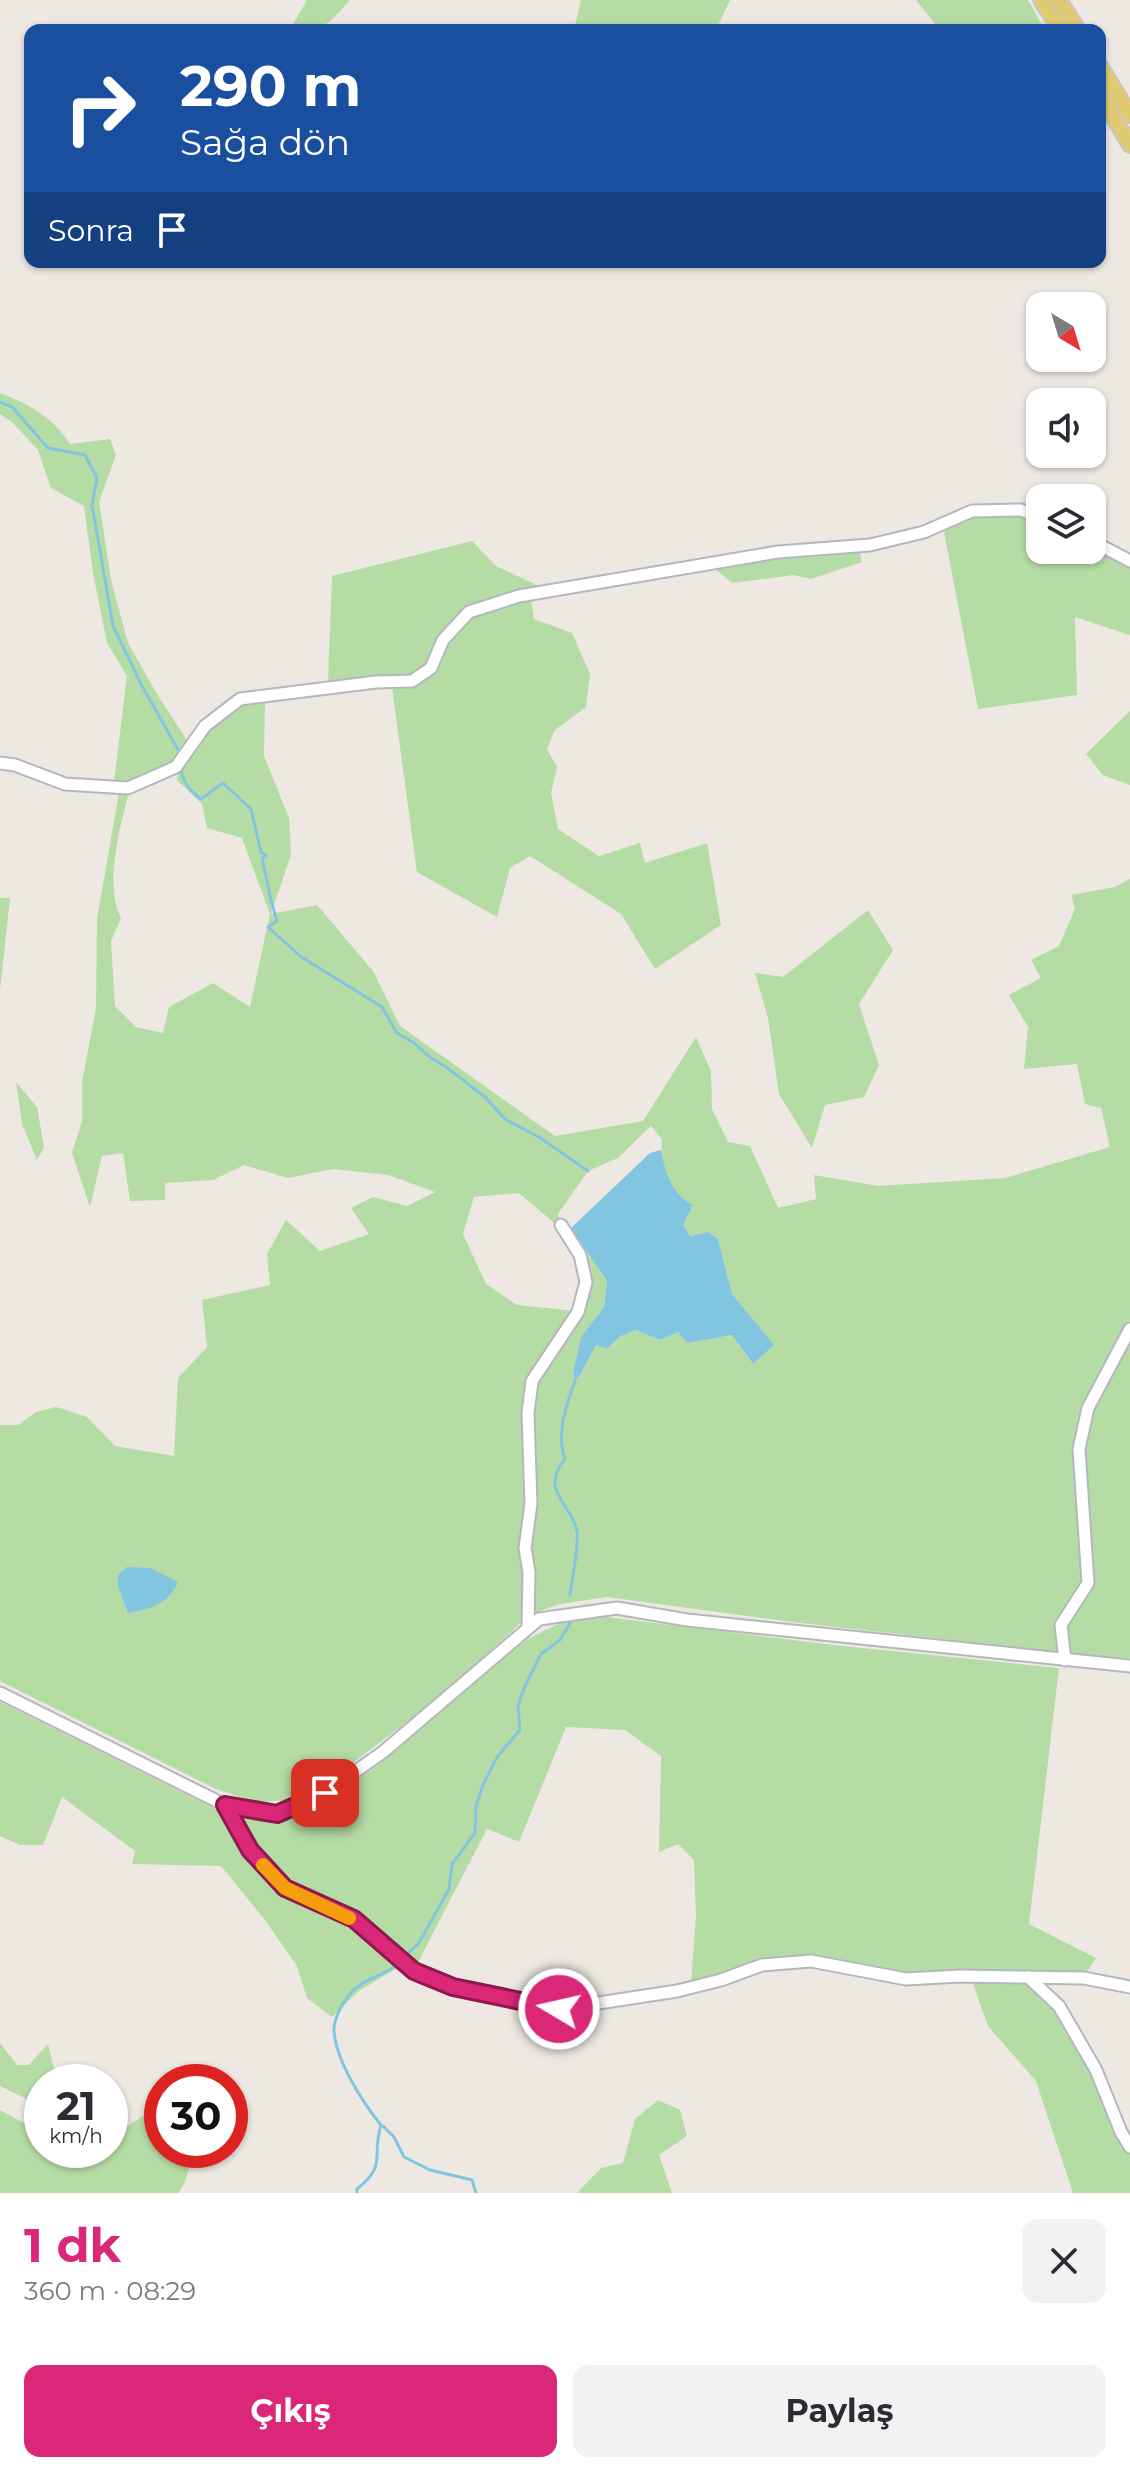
<!DOCTYPE html>
<html lang="tr">
<head>
<meta charset="utf-8">
<style>
  body { margin:0; font-family:Montserrat,sans-serif; background:#f2f2f3; color:#2b2b33; height:100vh; display:flex; flex-direction:column; font-size:30px; white-space:nowrap }
  * { box-sizing:border-box; margin:0 }
  p { font-size:26px; color:#7c7c81 }
  .icon { flex:none; width:44px; height:44px; fill:none; stroke:currentColor; stroke-width:2; stroke-linecap:round; stroke-linejoin:round }
  .map { position:relative; height:2193px; overflow:hidden }
  .side { display:flex; flex-direction:column; background:#fff; flex:1 }
  .side>* { flex:none }
  .hud { position:absolute; left:24px; top:24px; width:1082px; height:244px; border-radius:16px; box-shadow:0 2px 6px #0004; background:#1a4fa0; color:#fff; overflow:hidden }
  .needle { width:52px; rotate:142deg }
  .fabs { position:absolute; left:1026px; top:292px; display:grid; gap:16px }
  .fabs a { display:grid; place-items:center; width:80px; height:80px; border-radius:16px; background:#fff; box-shadow:0 2px 6px #0004; font-size:40px }
  .speed { position:absolute; left:24px; top:2064px; display:flex; gap:16px; font-size:40px; font-weight:700; text-align:center }
  .speed>* { display:grid; place-content:center; width:104px; height:104px; border-radius:50%; background:#fff; box-shadow:0 2px 6px #0004; line-height:1 }
  .speed small { font-size:20px; font-weight:400 }
  .speed .limit { border:12px solid #d22; background:#fff; color:#111 }
  .pin { position:absolute; display:grid; place-items:center; width:68px; height:68px; color:#fff; margin:-34px; border-radius:16px; box-shadow:0 4px 12px #0006 }
  .me { position:absolute; width:88px; margin:-44px; rotate:279deg; stroke-linejoin:round; filter:drop-shadow(0 0 6px #0008) }
  .turn { display:flex; align-items:center; gap:28px; height:168px; padding:0 24px; font-size:36px }
  .turn .icon { width:104px; height:104px; stroke-width:2.5 }
  .turn b { display:block; font-size:56px; line-height:68px }
  .then { display:flex; align-items:center; height:76px; padding:0 24px; background:#0003; gap:16px; font-size:30px }
  .round { display:grid; place-items:center; flex:none; width:84px; height:84px; border-radius:16px; background:#f2f2f3 }
  .headline { display:flex; align-items:center; justify-content:space-between; height:136px; padding:0 24px }
  h1 { font-size:48px; font-weight:700; line-height:60px; color:#db2777 }
  .action { display:flex; gap:16px; margin-top:auto; padding:16px 24px }
  .action a { flex:1; height:92px; border-radius:16px; background:#db2777; color:#fff; font-size:32px; font-weight:700; line-height:92px; text-align:center }
  .action a+a { background:#f2f2f3; color:#2b2b33 }
  .map>svg:first-child { display:block }
  .green { fill:#b6dca5 }
  .water { fill:#82c5e1 }
  .lines { fill:none; stroke-linecap:round; stroke-linejoin:round }
  .stream { stroke:#82c5e1; stroke-width:3 }
  .minor-casing { stroke:#b5b7bf; stroke-width:15 }
  .major-casing { stroke:#c8c8c8; stroke-width:18 }
  .minor { stroke:#fff; stroke-width:11 }
  .major { stroke:#e1cb72; stroke-width:14 }
  .route-casing { stroke:#8e194d; stroke-width:20 }
  .route { stroke:#db2777; stroke-width:14 }
  .slow { stroke:#f59e0b; stroke-width:14 }
</style>
</head>
<body>
<div class="map">
<svg width="1130" height="2193" viewBox="0 0 1130 2193">
  <rect width="100%" height="100%" fill="#ede8e2"/>
  <g class="green">
    <path d="M307,0H350C326,26 327,30 290,30Z"/>
    <polygon points="581,0 730,0 716,30 574,30"/>
    <polygon points="916,0 1028,0 1045,30 940,30"/>
    <path d="M0,393C28,403 54,418 70,444L110,439L116,455L99,502L111,580L128,643L160,699L188,742L174,763L129,783L114,782L127,676L107,643L93,573L84,506L51,488L38,450L12,422L0,414Z"/>
    <polygon points="1020,513 1040,521 1040,550 1092,550 1092,544 1130,564 1130,635 1075,617 1077,695 978,709 943,527 974,515"/>
    <polygon points="472,541 496,566 541,587 467,607 438,635 427,664 411,676 328,681 332,576"/>
    <polygon points="859,550 862,562 811,579 794,575 732,583 712,566 782,555"/>
    <path d="M531,600L534,619L572,633L590,674L586,707L555,730L547,749L557,767L551,793L558,829L599,856L640,843L645,863L707,843L721,925L655,969L621,914L530,856L510,868L497,917L417,872L392,688C452,683 432,649 470,617C481,608 516,603 531,600Z"/>
    <path d="M265,699L264,756L289,818L291,854L271,914L317,905L373,971L400,1026L555,1136L643,1121L696,1037L711,1071L712,1109L728,1142L750,1146L778,1208L816,1199L814,1175L878,1186L1005,1178L1110,1147L1101,1108L1085,1104L1077,1064L1024,1069L1028,1027L1009,995L1041,978L1031,960L1059,946L1075,909L1071,895L1115,887L1130,879V1320L1082,1409L1075,1459L1084,1581L1056,1623L1059,1652L792,1622L607,1597L560,1604L534,1613L531,1549L536,1497L531,1413L535,1382L581,1313L589,1282L583,1254L567,1231L571,1228L607,1281L604,1307L581,1337L573,1373L575,1380L580,1375L596,1345L607,1349L619,1337L635,1330L660,1340L678,1332L687,1343L732,1335L753,1364L773,1345L732,1294L718,1239L708,1232L690,1236L683,1225L693,1205C670,1193 659,1165 662,1139L651,1126L618,1158L588,1171L558,1214L560,1228L519,1193L474,1197L463,1234L486,1284L517,1305L575,1311L529,1379L523,1414L528,1462V1505L520,1549L524,1573L522,1622L433,1702L337,1775L292,1800L255,1802L216,1789L0,1681V1425H18L36,1412L56,1407L87,1417L115,1446L174,1456L178,1378L207,1347L202,1300L270,1285L267,1254L286,1220L320,1251L369,1234L351,1208L373,1197L407,1206L435,1192L388,1175L333,1169L288,1178L244,1165L213,1180L165,1183V1200L130,1201L123,1153L102,1156L90,1207L72,1153L82,1121V1082L96,1008L97,919L119,793L129,792C120,826 104,887 121,918L111,941L115,1006L136,1027L163,1033L169,1007L213,983L250,1007L270,914L242,838L207,828L202,804L177,780C179,755 218,716 240,703C247,700 257,700 265,699Z"/>
    <polygon points="1130,711 1130,785 1103,775 1086,754"/>
    <polygon points="0,898 10,898 0,990"/>
    <polygon points="868,910 893,950 859,1004 879,1065 864,1097 825,1105 812,1148 779,1094 768,1018 755,973 783,977"/>
    <polygon points="16,1082 37,1107 44,1147 37,1160 22,1124"/>
    <polygon points="1130,1338 1130,1658 1069,1654 1065,1625 1094,1581 1084,1483 1084,1450 1094,1404"/>
    <polygon points="606,1617 842,1646 1059,1668 1029,1924 1096,1958 1086,1973 901,1975 810,1958 691,1983 696,1916 694,1860 678,1844 659,1852 661,1756 625,1730 566,1727 519,1842 487,1829 415,1968 354,1913 286,1886 253,1848 235,1814 267,1821 318,1807 378,1765 522,1642 562,1622"/>
    <polygon points="0,1702 226,1814 247,1853 281,1892 352,1923 402,1965 359,1991 332,2017 307,1998 297,1966 265,1920 221,1866 132,1864 135,1851 62,1797 43,1845 20,1845 0,1836"/>
    <polygon points="972,1981 1026,1981 1054,2008 1092,2071 1118,2136 1130,2155 1130,2193 1073,2193 1036,2081 988,2026"/>
    <polygon points="0,2043 17,2065 29,2065 48,2044 57,2082 42,2082 42,2120 31,2101 0,2086"/>
    <polygon points="658,2100 680,2110 687,2136 659,2155 672,2193 577,2193 601,2168 623,2163 635,2119"/>
    <polygon points="162,2104 162,2150 194,2150 185,2182 178,2193 0,2193 0,2110 40,2132 42,2129 42,2150 110,2150 110,2137"/>
  </g>
  <g class="water">
    <path d="M661,1150C665,1173 672,1194 693,1205L683,1225L690,1236L708,1232L718,1239L732,1294L774,1345L753,1364L732,1335L687,1343L678,1332L660,1340L635,1330L619,1337L607,1349L596,1345L580,1375L575,1381L573,1373L581,1337L604,1307L607,1281L571,1228L650,1153Z"/>
    <path d="M127,1567L150,1568L178,1582C168,1604 151,1609 128,1613L118,1586V1574Z"/>
  </g>
  <g class="lines">
    <g class="stream">
      <polyline points="0,402 12,407 48,448 85,455 97,478 92,505 113,626 142,686 181,755"/>
      <path d="M181,766C182,783 189,789 201,799L223,783L251,809L261,852L266,856L262,858C267,880 270,900 277,921L268,927L300,956L382,1007L397,1033L414,1043L431,1058L446,1067L485,1097L505,1119L539,1137L588,1171"/>
      <path d="M570,1595C572,1579 579,1546 577,1532C573,1504 538,1492 565,1459C556,1435 566,1405 575,1381"/>
      <polyline points="404,1957 419,1943 449,1889 452,1864 475,1833 476,1806 483,1785 497,1757 520,1730 518,1706 525,1686 541,1654 560,1640 570,1623"/>
      <polyline points="383,2126 394,2137 404,2157 430,2170 472,2180 476,2193"/>
      <path d="M357,2193V2189C388,2164 371,2157 381,2125C363,2103 336,2061 334,2031C333,2018 346,1996 356,1988C369,1977 387,1975 399,1963"/>
    </g>
    <defs>
      <g id="minor">
        <polyline points="1092,541 1130,561"/>
        <polyline points="0,763 15,765 65,784 128,788 176,767 205,726 240,699 376,682 412,681 431,668 443,640 469,612 519,596 778,552 870,545 924,532 972,511 1021,510 1040,518"/>
        <polyline points="528,1628 529,1572 525,1548 531,1504 528,1413 532,1381 578,1312 586,1282 580,1255 561,1225"/>
        <polyline points="1065,1660 1061,1625 1088,1583 1079,1449 1088,1408 1130,1329"/>
        <polyline points="0,1693 225,1805 277,1814 325,1793 383,1752 539,1619 617,1608 687,1620 1130,1666"/>
        <polyline points="225,1805 250,1850 285,1888 354,1919 414,1971 453,1987 515,2002 559,2009 677,1991 721,1980 762,1965 811,1961 906,1979 960,1976 1084,1978 1130,1987"/>
        <polyline points="1028,1977 1059,2006 1096,2070 1121,2132 1130,2147"/>
      </g>
      <g id="major">
        <polyline points="1041,0 1060,30"/>
        <polyline points="1059,0 1078,30"/>
        <polyline points="1100,66 1130,115"/>
        <polyline points="1100,95 1130,145"/>
      </g>
    </defs>
    <use href="#minor" class="minor-casing"/>
    <use href="#major" class="major-casing"/>
    <use href="#minor" class="minor"/>
    <use href="#major" class="major"/>
  </g>
  <g class="lines">
    <defs>
      <polyline id="route" points="325,1793 277,1814 225,1805 250,1850 285,1888 354,1919 414,1971 453,1987 559,2009"/>
    </defs>
    <use href="#route" class="route-casing"/>
    <use href="#route" class="route"/>
    <polyline class="slow" points="263,1865 285,1888 349,1918"/>
  </g>
</svg>
<div class="fabs">
<a><svg class="needle" viewBox="-14 -14 28 28"><path d="M0-13l5 13h-10z" fill="#e53935"/><path d="M0 13l5-13h-10z" fill="#7c7c81"/></svg></a>
<a><svg class="icon" aria-label="sound" viewBox="0 0 24 24"><path d="M4 9h4l5-4v14l-5-4H4zM17 9q2 3 0 6"/></svg></a>
<a><svg class="icon" aria-label="layers" viewBox="0 0 24 24"><path d="M12 4l9 5-9 5-9-5zM3 14l9 5 9-5"/></svg></a>
</div>
<div class="speed"><div>21<small>km/h</small></div><div class="limit">30</div></div>
<div class="pin" style="left:325px;top:1793px;background:#d93025"><svg class="icon" aria-label="arrive" viewBox="0 0 24 24"><path d="M6 21V4h12l-3 4 3 4H6"/></svg></div>
<svg class="me" style="left:559px;top:2009px" viewBox="-20 -20 40 40"><circle r="17" fill="#db2777" stroke="#fff" stroke-width="3"/><path d="M0-11L8 9 0 5-8 9z" fill="#fff"/></svg>
<div class="hud">
<div class="turn"><svg class="icon" aria-label="right" viewBox="0 0 24 24"><path d="M7 20v-9h11M14 6l5 5-5 5"/></svg><div><b>290 m</b>Sağa dön</div></div>
<div class="then">Sonra<svg class="icon" aria-label="arrive" viewBox="0 0 24 24"><path d="M6 21V4h12l-3 4 3 4H6"/></svg></div>
</div>
</div>
<section class="side">
<div class="headline"><div><h1>1 dk</h1><p>360 m · 08:29</p></div><a class="round"><svg class="icon" aria-label="close" viewBox="0 0 24 24"><path d="M6 6l12 12M18 6L6 18"/></svg></a></div>
<div class="action"><a>Çıkış</a><a>Paylaş</a></div>
</section>
</body>
</html>
